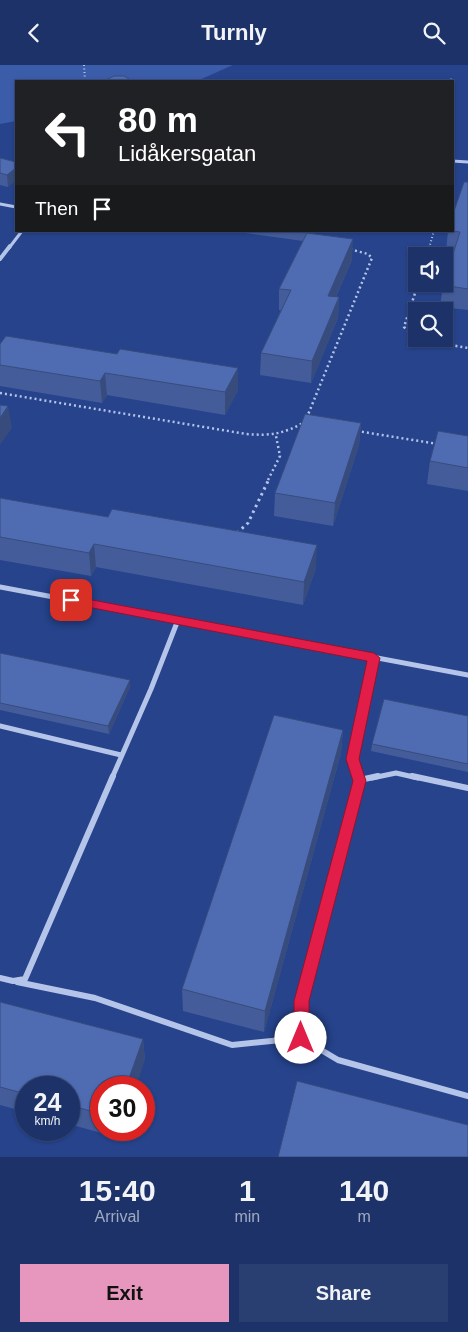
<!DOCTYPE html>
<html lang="en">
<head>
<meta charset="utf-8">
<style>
  body { margin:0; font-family:Arial,sans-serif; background:#293e71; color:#f1f3f6; height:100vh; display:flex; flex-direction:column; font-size:19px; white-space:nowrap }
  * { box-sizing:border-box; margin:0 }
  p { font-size:16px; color:#a0aac0 }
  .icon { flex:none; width:28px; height:28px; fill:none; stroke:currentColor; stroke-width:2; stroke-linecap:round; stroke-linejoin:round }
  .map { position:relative; height:1092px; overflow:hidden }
  .panel { display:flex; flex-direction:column; background:#1c3269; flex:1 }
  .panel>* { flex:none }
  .top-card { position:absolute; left:15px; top:15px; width:439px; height:152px; border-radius:0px; box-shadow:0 1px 4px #0004,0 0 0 1px #3a4d7d; background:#202124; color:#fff; overflow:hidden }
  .controls { position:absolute; left:408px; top:182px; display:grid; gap:10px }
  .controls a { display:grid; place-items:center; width:45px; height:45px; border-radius:0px; background:#1c3269; box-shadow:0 1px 4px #0004,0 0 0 1px #3a4d7d; font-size:25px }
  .speed { position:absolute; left:15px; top:1011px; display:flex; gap:10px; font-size:25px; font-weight:700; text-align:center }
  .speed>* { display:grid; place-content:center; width:65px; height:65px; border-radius:50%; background:#1c3269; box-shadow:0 1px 4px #0004,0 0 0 1px #3a4d7d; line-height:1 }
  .speed small { font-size:12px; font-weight:400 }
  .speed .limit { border:8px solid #d22; background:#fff; color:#111 }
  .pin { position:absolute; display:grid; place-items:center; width:42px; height:42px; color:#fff; margin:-21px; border-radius:10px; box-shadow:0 2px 8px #0006 }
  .me { position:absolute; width:55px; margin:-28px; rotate:0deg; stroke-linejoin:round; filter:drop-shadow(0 0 4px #0008) }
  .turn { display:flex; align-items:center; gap:18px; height:105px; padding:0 20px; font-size:22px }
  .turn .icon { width:65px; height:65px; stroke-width:2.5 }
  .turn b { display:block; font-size:35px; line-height:42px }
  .then { display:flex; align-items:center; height:48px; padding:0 20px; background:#0003; gap:10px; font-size:19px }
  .eta { display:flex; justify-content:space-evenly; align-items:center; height:85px; text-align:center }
  .eta b { font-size:30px; font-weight:700; line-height:35px }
  .cta { display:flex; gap:10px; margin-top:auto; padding:10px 20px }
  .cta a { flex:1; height:58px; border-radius:0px; background:#e797bd; color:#111; font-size:20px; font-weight:700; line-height:58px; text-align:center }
  .cta a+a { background:#293e71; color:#f1f3f6 }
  header { display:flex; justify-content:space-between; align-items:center; height:65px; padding:0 20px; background:#1c3269; font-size:22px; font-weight:700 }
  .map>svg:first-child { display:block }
  .green { fill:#3b5ca9 }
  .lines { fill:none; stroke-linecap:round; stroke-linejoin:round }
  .path-far2 { stroke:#b5c5ea; stroke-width:2; stroke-dasharray:1 2.5; stroke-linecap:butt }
  .path-far1 { stroke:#b5c5ea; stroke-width:2.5; stroke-dasharray:2 3; stroke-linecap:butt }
  .path { stroke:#b5c5ea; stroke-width:3; stroke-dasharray:2.5 4; stroke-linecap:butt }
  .street-far3 { stroke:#b5c5ea; stroke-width:3 }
  .street-far2 { stroke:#b5c5ea; stroke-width:4 }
  .street-far1 { stroke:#b5c5ea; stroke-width:5 }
  .street { stroke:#b5c5ea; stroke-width:6 }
  .wall { fill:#445d9a }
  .shaded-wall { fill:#374c7d }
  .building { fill:#4f6cb3; stroke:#374c7d }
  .route { fill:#e11d48; stroke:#92132f }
</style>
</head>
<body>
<header><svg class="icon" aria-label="back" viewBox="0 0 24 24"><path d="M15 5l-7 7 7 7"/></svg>Turnly<svg class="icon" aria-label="search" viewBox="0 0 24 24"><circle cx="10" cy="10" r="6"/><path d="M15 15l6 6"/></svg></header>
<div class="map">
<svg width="468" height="1092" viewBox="0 0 468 1092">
  <rect width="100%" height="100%" fill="#26438c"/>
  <polygon class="green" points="0,0 233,0 197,16 16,16 16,56 0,59"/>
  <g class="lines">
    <g class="path-far2">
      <polyline points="84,0 85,16"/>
      <polyline points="429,183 434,166"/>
    </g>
    <g class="path-far1">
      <polyline points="426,191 429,181"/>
      <polyline points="416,274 404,262 418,219"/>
      <polyline points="416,274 468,283"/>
      <path d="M0,328L246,369C271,371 283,369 305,357L372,193L368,189L349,184"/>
      <polyline points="357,366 438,379"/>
      <polyline points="268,415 280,391 276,371"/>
    </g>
    <polyline class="path" points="237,468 248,458 269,414"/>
    <g class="street-far3">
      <polyline points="449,16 451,15"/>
      <polyline points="452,96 468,97"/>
      <polyline points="0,139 16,142"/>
      <polyline points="9,183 22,166"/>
    </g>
    <polyline class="street-far2" points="0,194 10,181"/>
    <g class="street-far1">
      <polyline points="0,522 468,610"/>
      <polyline points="0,661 121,690"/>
      <polyline points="112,713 151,624 178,555"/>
      <polyline points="359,713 352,694 374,593"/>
      <polyline points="372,713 396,708 418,713"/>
    </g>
    <g class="street">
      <polyline points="359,711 360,715"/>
      <polyline points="378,711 360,715 301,936 301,973 338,995 468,1031"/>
      <polyline points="412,711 468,723"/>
      <polyline points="0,913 13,916 25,914 113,711"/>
      <polyline points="17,917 95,933 232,980 301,973"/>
    </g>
  </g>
  <g class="wall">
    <polygon points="0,93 16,97 8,122 0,120"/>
    <polygon points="468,117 468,245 440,242 443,220 453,187 446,186 448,166 452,166 452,152"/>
    <polygon points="231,166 315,166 314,169 352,195 336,232 339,232 338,253 311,318 260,310 261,288 281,245 279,245 279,224 303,176"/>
    <polygon points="0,279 117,289 238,303 238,325 225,350 107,330 102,338 0,321"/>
    <polygon points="361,358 359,380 333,461 274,451 275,428"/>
    <polygon points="468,371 468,426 427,419 430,396"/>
    <polygon points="0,433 316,503 303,540 96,502 91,511 0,495"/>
    <polygon points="0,588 130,622 109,669 0,645"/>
    <polygon points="468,651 468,707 371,686 372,679"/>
    <polygon points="343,665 341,688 264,967 183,946 182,924"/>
    <polygon points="0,937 143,974 145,995 101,1022 101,1065 122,1065 119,1073 69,1059 69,1022 26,1022 26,1047 0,1040"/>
  </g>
  <g class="shaded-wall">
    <polygon points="16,103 16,116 8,122 7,110"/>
    <polygon points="311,166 315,166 310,177"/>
    <polygon points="353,174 352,195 327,252 328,231"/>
    <polygon points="339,232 338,253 311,318 312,296"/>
    <polygon points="238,303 238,325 225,350 225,327"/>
    <polygon points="105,308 107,330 102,338 100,316"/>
    <polygon points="8,341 12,363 0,380 0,353"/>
    <polygon points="361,358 359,380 333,461 335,438"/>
    <polygon points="94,479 96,502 91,511 89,488"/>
    <polygon points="317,480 316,503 303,540 304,517"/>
    <polygon points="130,615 130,622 109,669 108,661"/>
    <polygon points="343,665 341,688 264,967 265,946"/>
    <polygon points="143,974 145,995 136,1022 126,1022"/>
    <polygon points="118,1065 122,1065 119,1073"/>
  </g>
  <g class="building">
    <polygon points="114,11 124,11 129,14 125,16 109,16 108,14"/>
    <polygon points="0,93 16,97 16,103 7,110 0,108"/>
    <polygon points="464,117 468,117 468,224 443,220 460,167 452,166 452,152"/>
    <polygon points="307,168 353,174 328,231 339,232 312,296 261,288 291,225 279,224"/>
    <polygon points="6,271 117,289 120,284 238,303 225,327 105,308 100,316 0,300 0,279"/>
    <polygon points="0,340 8,341 0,353"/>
    <polygon points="305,349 361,358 335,438 275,428"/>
    <polygon points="438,366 468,371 468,403 430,396"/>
    <polygon points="0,433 108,452 112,444 317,480 304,517 94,479 89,488 0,472"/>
    <polygon points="0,588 130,615 108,661 0,638"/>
    <polygon points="384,634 468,651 468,699 372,679"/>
    <polygon points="274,650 343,665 265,946 182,924"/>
    <polygon points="0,937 143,974 126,1022 101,1022 101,1049 69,1040 69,1022 26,1022 26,1029 0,1022"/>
    <polygon points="297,1016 468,1060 468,1092 278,1092"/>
  </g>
  <polygon class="route" points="71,531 374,588 380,593 359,694 366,716 309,936 309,973 307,978 301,980 296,978 294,973 294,936 353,716 346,694 367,596 67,538 66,535 67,532"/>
</svg>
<div class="controls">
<a><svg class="icon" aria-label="sound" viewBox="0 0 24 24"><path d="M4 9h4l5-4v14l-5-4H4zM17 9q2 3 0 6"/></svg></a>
<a><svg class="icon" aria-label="search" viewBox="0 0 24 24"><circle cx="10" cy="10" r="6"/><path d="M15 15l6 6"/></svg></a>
</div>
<div class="speed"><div>24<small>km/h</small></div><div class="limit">30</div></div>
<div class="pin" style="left:71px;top:535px;background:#d93025"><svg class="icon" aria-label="arrive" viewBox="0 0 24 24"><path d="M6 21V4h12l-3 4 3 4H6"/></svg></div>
<svg class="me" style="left:301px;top:973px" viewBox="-20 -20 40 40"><circle r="19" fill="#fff"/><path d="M0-13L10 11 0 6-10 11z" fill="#e11d48"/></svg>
<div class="top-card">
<div class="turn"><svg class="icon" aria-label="left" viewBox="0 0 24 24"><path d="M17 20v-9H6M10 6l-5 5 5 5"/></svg><div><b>80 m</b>Lidåkersgatan</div></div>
<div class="then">Then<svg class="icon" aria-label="arrive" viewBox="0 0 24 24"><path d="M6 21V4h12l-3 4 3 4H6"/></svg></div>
</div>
</div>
<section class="panel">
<div class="eta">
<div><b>15:40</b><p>Arrival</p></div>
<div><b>1</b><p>min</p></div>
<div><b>140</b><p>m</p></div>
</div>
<div class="cta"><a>Exit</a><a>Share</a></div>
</section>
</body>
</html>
